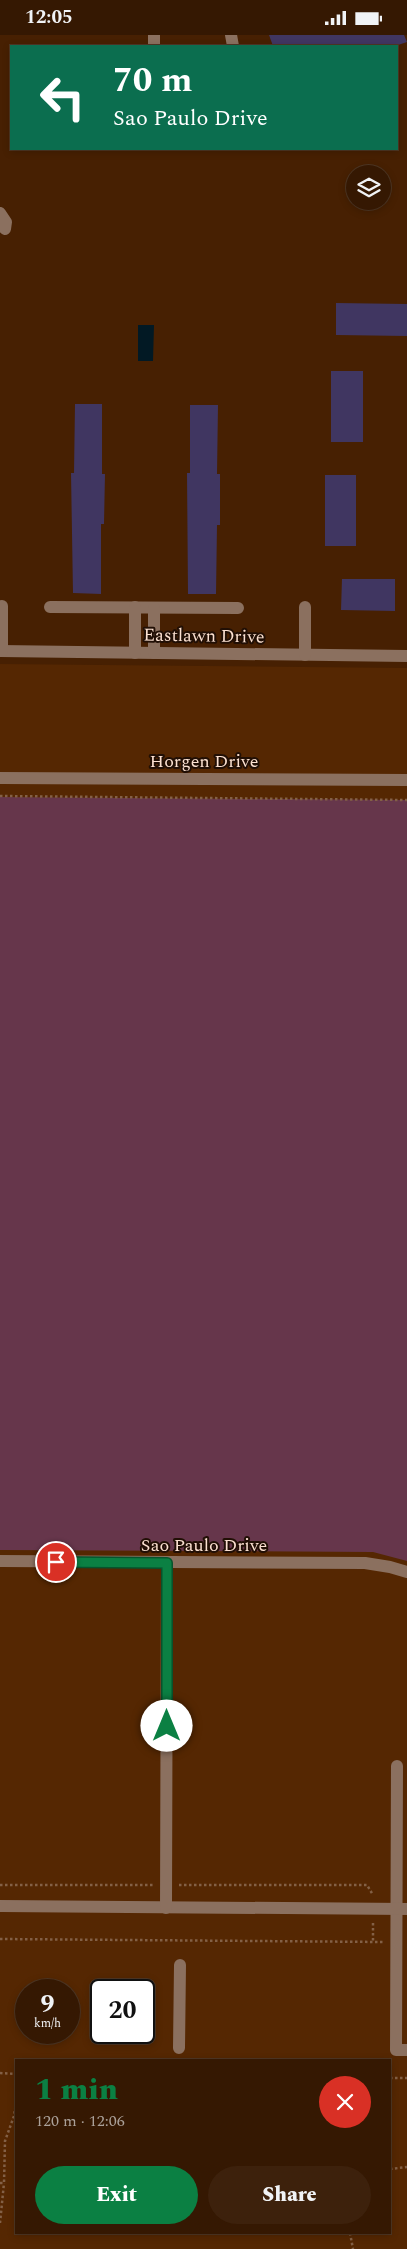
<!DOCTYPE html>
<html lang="en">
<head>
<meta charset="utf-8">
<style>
  body { margin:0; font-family:Spectral,serif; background:#3d210c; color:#f1f3f6; height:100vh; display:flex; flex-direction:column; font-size:19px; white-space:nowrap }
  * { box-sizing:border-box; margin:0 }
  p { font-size:16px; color:#aaa099 }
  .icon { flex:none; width:28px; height:28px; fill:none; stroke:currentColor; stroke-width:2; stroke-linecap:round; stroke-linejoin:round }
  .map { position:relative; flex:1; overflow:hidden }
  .side { position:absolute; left:15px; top:2024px; width:376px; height:175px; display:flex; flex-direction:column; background:#351802; border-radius:0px; box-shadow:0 2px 8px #0003,0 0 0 1px #4f3724 }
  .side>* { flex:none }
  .top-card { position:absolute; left:10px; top:10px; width:388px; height:105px; border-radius:0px; box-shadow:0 2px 8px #0003,0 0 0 1px #4f3724; background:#0b6e4f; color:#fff; overflow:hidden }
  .fabs { position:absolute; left:346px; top:130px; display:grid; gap:10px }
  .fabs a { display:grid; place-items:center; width:45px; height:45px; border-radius:50%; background:#351802; box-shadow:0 2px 8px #0003,0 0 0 1px #4f3724; font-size:25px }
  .speed { position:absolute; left:15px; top:1944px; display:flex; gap:10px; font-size:25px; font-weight:700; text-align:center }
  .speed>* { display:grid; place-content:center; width:65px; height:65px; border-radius:50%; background:#351802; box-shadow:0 2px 8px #0003,0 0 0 1px #4f3724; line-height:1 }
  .speed small { font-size:12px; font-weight:400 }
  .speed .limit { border:2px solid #111; border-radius:8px; background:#fff; color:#111 }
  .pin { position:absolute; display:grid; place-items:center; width:42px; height:42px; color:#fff; margin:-21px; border:2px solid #fff; border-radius:50%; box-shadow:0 1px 5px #0007 }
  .me { position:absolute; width:55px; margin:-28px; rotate:0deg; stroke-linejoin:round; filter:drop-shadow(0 0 4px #0008) }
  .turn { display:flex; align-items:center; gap:18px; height:105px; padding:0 20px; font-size:22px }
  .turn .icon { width:65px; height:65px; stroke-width:2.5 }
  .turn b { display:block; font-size:35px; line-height:42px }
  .round { display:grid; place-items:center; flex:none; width:52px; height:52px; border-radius:26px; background:#3d210c }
  .headline { display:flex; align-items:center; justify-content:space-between; height:85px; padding:0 20px }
  h1 { font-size:30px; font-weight:800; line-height:38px; color:#0b8043 }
  .button { display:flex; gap:10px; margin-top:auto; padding:10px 20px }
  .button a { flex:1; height:58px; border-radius:30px; background:#0b8043; color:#fff; font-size:20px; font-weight:800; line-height:58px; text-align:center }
  .button a+a { background:#3d210c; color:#f1f3f6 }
  .status { display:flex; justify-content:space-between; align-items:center; height:35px; padding:0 25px; background:#351802; direction:ltr }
  .status svg { height:14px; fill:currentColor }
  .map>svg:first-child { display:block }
  .built { fill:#552702; fill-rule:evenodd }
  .green { fill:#66364b }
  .water { fill:#021924 }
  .building { fill:#403661 }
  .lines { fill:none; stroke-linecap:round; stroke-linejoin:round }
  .path { stroke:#836046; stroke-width:2.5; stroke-dasharray:2.5 2.5; stroke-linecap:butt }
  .minor { stroke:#8b705f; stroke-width:12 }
  .route-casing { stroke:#07532c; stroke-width:12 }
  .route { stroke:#0b8043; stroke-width:9 }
  .labels { text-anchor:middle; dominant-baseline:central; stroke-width:4; stroke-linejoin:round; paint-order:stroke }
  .street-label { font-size:18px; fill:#fce1d1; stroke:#210f05 }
</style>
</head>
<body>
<div class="status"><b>12:05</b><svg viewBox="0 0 49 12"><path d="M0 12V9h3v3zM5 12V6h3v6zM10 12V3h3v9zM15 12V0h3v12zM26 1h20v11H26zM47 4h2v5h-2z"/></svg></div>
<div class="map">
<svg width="407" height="2214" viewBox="0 0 407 2214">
  <rect width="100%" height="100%" fill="#472002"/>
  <path class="built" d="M0,629L407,633V2214H0ZM26,1955H69V1998H26ZM101,1955H144V1998H101ZM16,2025H390V2198H16Z"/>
  <polygon class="green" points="0,762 407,765 407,1526 373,1517 0,1515"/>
  <polygon class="water" points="138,290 154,290 153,326 138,326"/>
  <g class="building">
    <polygon points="269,0 404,0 407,7 395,11 273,11"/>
    <polygon points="336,268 407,269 407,301 336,300"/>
    <rect x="331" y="336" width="32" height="71"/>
    <polygon points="75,369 102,369 102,439 105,439 104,489 101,489 101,559 73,558 71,438 74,438"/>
    <polygon points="190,370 218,370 217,439 220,439 220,490 217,490 216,559 188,559 187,438 190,438"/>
    <rect x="325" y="440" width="31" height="71"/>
    <polygon points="342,544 395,544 395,576 341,575"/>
  </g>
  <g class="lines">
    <g class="path">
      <polyline points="0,761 407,765"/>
      <polyline points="0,1850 154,1850"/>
      <polyline points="179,1850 367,1850 373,1860"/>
      <polyline points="373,1888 373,1907"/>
      <polyline points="0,1904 383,1907"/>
      <polyline points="0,2038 16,2039"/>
      <polyline points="390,2043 407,2043"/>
      <polyline points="390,2134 407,2132"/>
      <polyline points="0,2148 4,2148 5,2106 14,2081 16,2068"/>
      <polyline points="0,2188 4,2148"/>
      <polyline points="350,2198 353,2214"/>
    </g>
    <g class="minor">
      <polyline points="154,0 154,11"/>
      <polyline points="231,0 233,11"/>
      <polyline points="0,178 6,187 5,194"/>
      <polyline points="50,572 238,573"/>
      <polyline points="0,616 407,621"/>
      <polyline points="2,616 2,571"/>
      <polyline points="135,618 135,572"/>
      <polyline points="154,618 154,573"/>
      <polyline points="305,620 305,572"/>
      <polyline points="0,743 407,745"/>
      <polyline points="0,1526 365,1528 390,1532 407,1537"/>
      <polyline points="397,1731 396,2015 407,2015"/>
      <polyline points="0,1871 407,1874"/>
      <polyline points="166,1873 167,1528"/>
      <polyline points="179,2013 180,1930"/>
    </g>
  </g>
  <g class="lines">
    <defs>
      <polyline id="route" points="56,1527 167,1528 167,1691"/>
    </defs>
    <use href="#route" class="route-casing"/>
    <use href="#route" class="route"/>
  </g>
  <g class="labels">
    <g class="street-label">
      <text transform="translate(204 601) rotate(1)">Eastlawn Drive</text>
      <text x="204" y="726">Horgen Drive</text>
      <text x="204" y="1510">Sao Paulo Drive</text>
    </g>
  </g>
</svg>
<div class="fabs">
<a><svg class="icon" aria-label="layers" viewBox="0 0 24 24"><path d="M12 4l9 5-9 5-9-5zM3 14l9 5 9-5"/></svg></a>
</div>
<div class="speed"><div>9<small>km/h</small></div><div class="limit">20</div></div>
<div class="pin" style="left:56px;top:1527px;background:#d93025"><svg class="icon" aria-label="arrive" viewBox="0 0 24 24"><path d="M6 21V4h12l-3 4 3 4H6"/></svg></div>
<svg class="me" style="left:167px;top:1691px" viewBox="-20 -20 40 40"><circle r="19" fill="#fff"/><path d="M0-13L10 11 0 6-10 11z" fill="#0b8043"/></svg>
<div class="top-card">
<div class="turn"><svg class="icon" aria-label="left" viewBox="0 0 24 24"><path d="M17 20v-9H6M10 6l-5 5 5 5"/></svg><div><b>70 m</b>Sao Paulo Drive</div></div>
</div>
<section class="side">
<div class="headline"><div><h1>1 min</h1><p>120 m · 12:06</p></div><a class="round" style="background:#d93025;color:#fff"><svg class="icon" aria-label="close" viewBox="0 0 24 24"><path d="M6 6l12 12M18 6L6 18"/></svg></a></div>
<div class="button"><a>Exit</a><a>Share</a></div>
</section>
</div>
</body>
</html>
